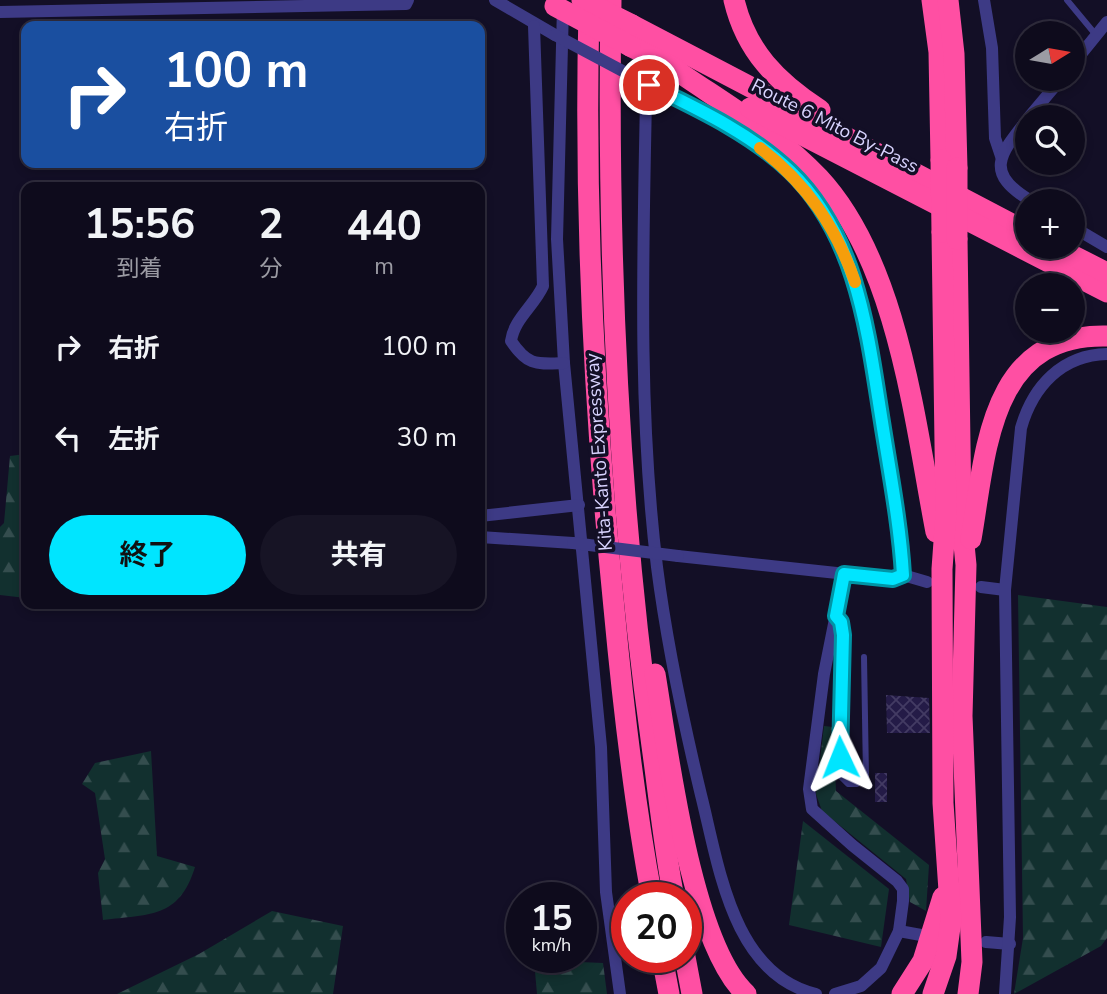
<!DOCTYPE html>
<html lang="ja">
<head>
<meta charset="utf-8">
<style>
  body { margin:0; font-family:"Nunito Sans","Noto Sans JP",sans-serif; background:#171425; color:#f1f3f6; height:100vh; display:flex; flex-direction:column; font-size:26px; white-space:nowrap }
  * { box-sizing:border-box; margin:0 }
  p { font-size:23px; color:#9b9ba3 }
  .icon { flex:none; width:38px; height:38px; fill:none; stroke:currentColor; stroke-width:2; stroke-linecap:round; stroke-linejoin:round }
  .map { position:relative; flex:1; overflow:hidden }
  .panel { position:absolute; left:21px; top:182px; width:464px; height:427px; display:flex; flex-direction:column; background:#0e0b1c; border-radius:14px; box-shadow:0 4px 10px #0003,0 0 0 2px #2e2b3b }
  .panel>* { flex:none }
  .guide { position:absolute; left:21px; top:21px; width:464px; height:147px; border-radius:14px; box-shadow:0 4px 10px #0003,0 0 0 2px #2e2b3b; background:#1a4fa0; color:#fff; overflow:hidden }
  .needle { width:46px; rotate:79deg }
  .buttons { position:absolute; left:1015px; top:21px; display:grid; gap:14px }
  .buttons a { display:grid; place-items:center; width:70px; height:70px; border-radius:50%; background:#0e0b1c; box-shadow:0 4px 10px #0003,0 0 0 2px #2e2b3b; font-size:35px }
  .speed { position:absolute; left:506px; top:882px; display:flex; gap:14px; font-size:35px; font-weight:700; text-align:center }
  .speed>* { display:grid; place-content:center; width:91px; height:91px; border-radius:50%; background:#0e0b1c; box-shadow:0 4px 10px #0003,0 0 0 2px #2e2b3b; line-height:1 }
  .speed small { font-size:18px; font-weight:400 }
  .speed .limit { border:10px solid #d22; background:#fff; color:#111 }
  .pin { position:absolute; display:grid; place-items:center; width:60px; height:60px; color:#fff; margin:-30px; border:4px solid #fff; border-radius:50%; box-shadow:0 2px 7px #0007 }
  .me { position:absolute; width:77px; margin:-38px; rotate:358deg; stroke-linejoin:round; filter:drop-shadow(0 0 5px #0008) }
  .turn { display:flex; align-items:center; gap:24px; height:147px; padding:0 28px; font-size:32px }
  .turn .icon { width:91px; height:91px; stroke-width:2.5 }
  .turn b { display:block; font-size:49px; line-height:60px }
  .eta { display:flex; justify-content:space-evenly; align-items:center; height:119px; text-align:center }
  .eta b { font-size:42px; font-weight:700; line-height:49px }
  .action { display:flex; gap:14px; margin-top:auto; padding:14px 28px }
  .action a { flex:1; height:80px; border-radius:42px; background:#00e5ff; color:#111; font-size:28px; font-weight:700; line-height:80px; text-align:center }
  .action a+a { background:#171425; color:#f1f3f6 }
  ul { padding:0; list-style:none }
  li { display:flex; align-items:center; gap:21px; height:91px; padding:0 28px }
  li div { flex:1 }
  li b { display:block; font-size:26px }
  li em { font-style:normal }
  .map>svg:first-child { display:block }
  .forest { fill:url(#forest-firs) }
  .building { fill:url(#building-cross-hatch) }
  .lines { fill:none; stroke-linecap:round; stroke-linejoin:round }
  .lane { stroke:#3d3a85; stroke-width:6 }
  .street { stroke:#3d3a85; stroke-width:12 }
  .highway { stroke:#ff4fa3; stroke-width:21 }
  .street-bridge { stroke:#3d3a85; stroke-width:12 }
  .highway-bridge { stroke:#ff4fa3; stroke-width:21 }
  .route-casing { stroke:#0095a6; stroke-width:18 }
  .route { stroke:#00e5ff; stroke-width:12 }
  .slow { stroke:#f59e0b; stroke-width:12 }
  .labels { text-anchor:middle; dominant-baseline:central; stroke-width:7; stroke-linejoin:round; paint-order:stroke }
  .street-label { font-size:19px; fill:#d9d4ff; stroke:#130f26 }
</style>
</head>
<body>
<div class="map">
<svg width="1107" height="994" viewBox="0 0 1107 994">
  <defs>
    <pattern id="forest-firs" width="22" height="20" patternUnits="userSpaceOnUse" patternTransform="scale(1.75)"><rect width="22" height="20" fill="#12302f"/><path d="M5 1l3.5 6h-7zM16 11l3.5 6h-7z" fill="#344d4e"/></pattern>
    <pattern id="building-cross-hatch" width="8" height="8" patternUnits="userSpaceOnUse" patternTransform="scale(1.75)"><rect width="8" height="8" fill="#241b47"/><path d="M0 0l8 8M0 8l8-8" fill="none" stroke="#433b63"/></pattern>
  </defs>
  <rect width="100%" height="100%" fill="#130f26"/>
  <g class="forest">
    <polygon points="26,454 26,598 0,595 0,527 4,523 10,456"/>
    <polygon points="1018,595 1107,607 1107,938 1101,946 1014,994 1023,938"/>
    <polygon points="824,726 833,727 836,791 929,865 926,911 910,902 906,879 822,811 816,794"/>
    <path d="M151,751L157,856L195,867C179,919 149,914 103,920L98,873L105,859L95,793L82,784L95,763Z"/>
    <polygon points="803,821 889,889 881,947 789,925"/>
    <polygon points="272,911 343,926 333,994 117,994 199,954"/>
    <polygon points="534,960 603,963 607,994 537,994"/>
  </g>
  <g class="building">
    <polygon points="886,695 929,698 930,733 887,733"/>
    <rect x="875" y="773" width="12" height="29"/>
  </g>
  <g class="lines">
    <g class="lane">
      <polyline points="1067,0 1096,35"/>
      <polyline points="837,618 843,635 838,718 840,776 848,784 857,784 866,777 864,657"/>
    </g>
    <g class="street">
      <polyline points="495,0 555,35"/>
      <polyline points="984,0 992,48 995,138 1001,156"/>
      <polyline points="563,7 557,239 564,363 601,747 606,892 620,994"/>
      <polyline points="0,12 406,4 408,0"/>
      <path d="M534,26L543,286C534,306 514,319 511,341C528,366 536,364 564,363"/>
      <polyline points="1073,64 1107,22"/>
      <path d="M632,76C686,104 746,128 791,172C858,238 867,334 882,422C891,473 900,524 903,575"/>
      <path d="M649,85L646,98C643,254 638,412 657,567C667,645 683,720 701,795C719,866 732,974 816,994"/>
      <polyline points="1029,117 1061,79"/>
      <path d="M1027,120C999,155 984,173 1031,201"/>
      <polyline points="1073,227 1107,247"/>
      <polyline points="480,516 579,505"/>
      <polyline points="480,537 573,543"/>
      <polyline points="678,556 893,579 903,575 927,582"/>
      <polyline points="981,587 1005,590"/>
      <polyline points="899,931 921,935"/>
      <polyline points="986,942 1010,944"/>
      <polyline points="835,994 861,986 881,968 899,931 903,901 903,889 897,881 852,845 812,809 809,789 824,674 844,574"/>
      <path d="M1005,994L1010,917L1005,590L1021,428C1033,386 1062,355 1107,354"/>
    </g>
    <g class="highway">
      <path d="M611,0C607,249 617,498 652,746C659,796 664,847 674,898"/>
      <path d="M734,0C746,51 777,82 820,110"/>
      <polyline points="932,0 939,52 941,160"/>
      <polyline points="948,0 954,54 957,168"/>
      <path d="M589,9C584,209 594,409 614,608C623,705 634,802 652,898"/>
      <polyline points="632,25 1027,232"/>
      <polyline points="630,46 678,70"/>
      <path d="M667,64C718,100 776,132 819,178C898,263 915,423 936,532"/>
      <polyline points="750,108 1107,292"/>
      <polyline points="957,239 961,514 966,565 962,716 972,962 968,994"/>
      <polyline points="1056,247 1107,273"/>
      <path d="M971,539C986,454 988,333 1107,336"/>
      <path d="M655,674C668,752 691,943 746,994"/>
      <polyline points="662,957 669,994"/>
      <polyline points="685,957 692,994"/>
      <polyline points="902,994 923,961 943,897"/>
      <polyline points="933,994 946,956 951,920 943,803 942,569 946,514 942,232"/>
    </g>
    <g class="street-bridge">
      <polyline points="555,35 632,76"/>
      <polyline points="573,543 678,556"/>
    </g>
    <g class="highway-bridge">
      <polyline points="582,0 632,25"/>
      <polyline points="555,6 630,46"/>
      <polyline points="941,160 942,232"/>
      <polyline points="957,239 957,168"/>
    </g>
  </g>
  <g class="lines">
    <defs>
      <path id="route" d="M649,85C698,109 750,133 790,171C858,236 868,335 882,422C890,473 900,524 903,575L893,579L844,574L836,616L841,622L843,635L840,757"/>
    </defs>
    <use href="#route" class="route-casing"/>
    <use href="#route" class="route"/>
    <path class="slow" d="M760,148C807,184 836,227 855,282"/>
  </g>
  <g class="labels">
    <g class="street-label">
      <text transform="translate(835 126) rotate(27)">Route 6 Mito By-Pass</text>
      <text transform="translate(599 452) rotate(-94)">Kita-Kanto Expressway</text>
    </g>
  </g>
</svg>
<div class="buttons">
<a><svg class="needle" viewBox="-14 -14 28 28"><path d="M0-13l5 13h-10z" fill="#e53935"/><path d="M0 13l5-13h-10z" fill="#9b9ba3"/></svg></a>
<a><svg class="icon" aria-label="search" viewBox="0 0 24 24"><circle cx="10" cy="10" r="6"/><path d="M15 15l6 6"/></svg></a>
<a>+</a>
<a>−</a>
</div>
<div class="speed"><div>15<small>km/h</small></div><div class="limit">20</div></div>
<div class="pin" style="left:649px;top:85px;background:#d93025"><svg class="icon" aria-label="arrive" viewBox="0 0 24 24"><path d="M6 21V4h12l-3 4 3 4H6"/></svg></div>
<svg class="me" style="left:840px;top:757px" viewBox="-20 -20 40 40"><path d="M0-17L14 15 0 8-14 15z" fill="#00e5ff" stroke="#fff" stroke-width="4"/></svg>
<div class="guide">
<div class="turn"><svg class="icon" aria-label="right" viewBox="0 0 24 24"><path d="M7 20v-9h11M14 6l5 5-5 5"/></svg><div><b>100 m</b>右折</div></div>
</div>
<section class="panel">
<div class="eta">
<div><b>15:56</b><p>到着</p></div>
<div><b>2</b><p>分</p></div>
<div><b>440</b><p>m</p></div>
</div>
<ul>
<li><svg class="icon" aria-label="right" viewBox="0 0 24 24"><path d="M7 20v-9h11M14 6l5 5-5 5"/></svg><div><b>右折</b></div><em>100 m</em></li>
<li><svg class="icon" aria-label="left" viewBox="0 0 24 24"><path d="M17 20v-9H6M10 6l-5 5 5 5"/></svg><div><b>左折</b></div><em>30 m</em></li>
</ul>
<div class="action"><a>終了</a><a>共有</a></div>
</section>
</div>
</body>
</html>
